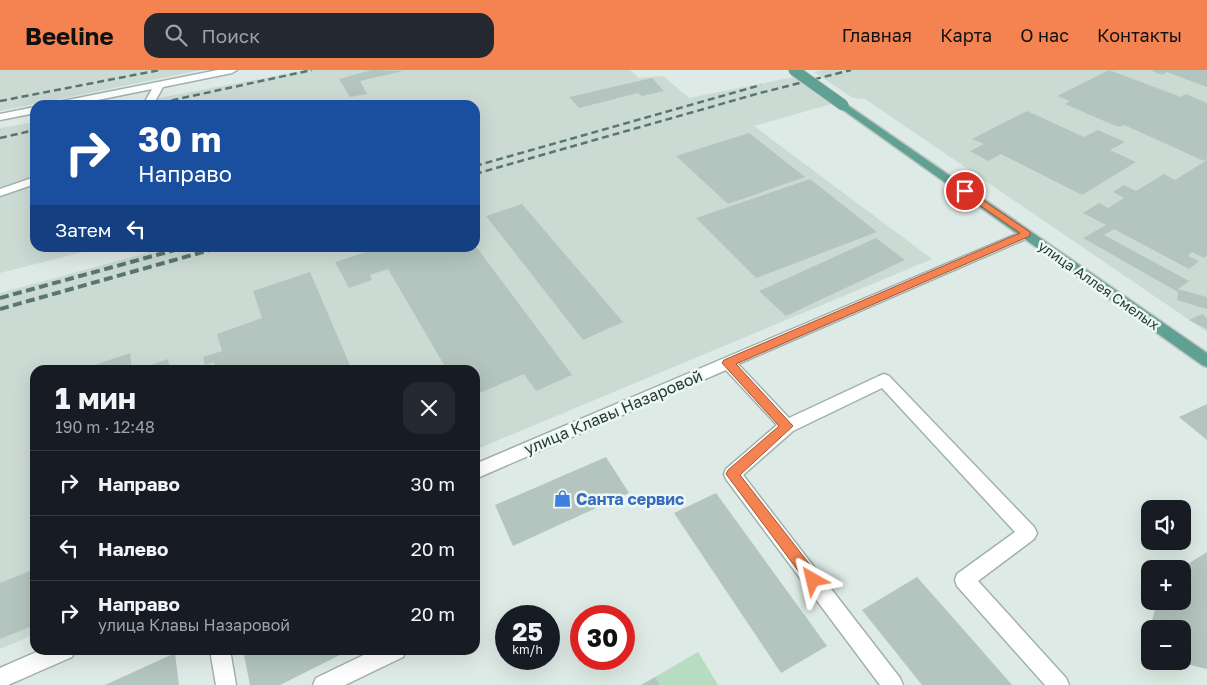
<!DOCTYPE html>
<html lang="ru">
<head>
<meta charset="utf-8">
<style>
  body { margin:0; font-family:"Golos Text",sans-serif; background:#242831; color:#f1f3f6; height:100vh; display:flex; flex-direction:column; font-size:19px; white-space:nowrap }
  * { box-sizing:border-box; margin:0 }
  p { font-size:16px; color:#9ea1a6 }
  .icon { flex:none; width:28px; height:28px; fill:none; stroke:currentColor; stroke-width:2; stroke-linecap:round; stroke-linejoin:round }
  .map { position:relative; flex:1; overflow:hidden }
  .details { position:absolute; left:30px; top:295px; width:450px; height:290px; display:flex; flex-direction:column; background:#171b24; border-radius:15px; box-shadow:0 5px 20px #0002 }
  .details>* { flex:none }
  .guide { position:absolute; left:30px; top:30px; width:450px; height:152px; border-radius:15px; box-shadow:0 5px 20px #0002; background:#1a4fa0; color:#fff; overflow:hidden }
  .buttons { position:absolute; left:1141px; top:430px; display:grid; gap:10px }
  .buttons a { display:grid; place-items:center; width:50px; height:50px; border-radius:10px; background:#171b24; box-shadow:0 5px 20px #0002; font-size:25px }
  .speed { position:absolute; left:495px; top:535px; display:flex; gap:10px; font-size:25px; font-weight:700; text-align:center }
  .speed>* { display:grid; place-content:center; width:65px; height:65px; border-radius:50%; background:#171b24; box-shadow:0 5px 20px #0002; line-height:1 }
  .speed small { font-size:12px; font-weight:400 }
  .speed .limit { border:8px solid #d22; background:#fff; color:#111 }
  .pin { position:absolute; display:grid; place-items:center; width:42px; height:42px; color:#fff; margin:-21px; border:2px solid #fff; border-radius:50%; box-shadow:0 1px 5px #0007 }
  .me { position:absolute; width:55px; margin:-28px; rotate:323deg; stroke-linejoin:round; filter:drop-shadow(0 0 4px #0008) }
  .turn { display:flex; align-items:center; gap:18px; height:105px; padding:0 25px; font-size:22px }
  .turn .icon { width:65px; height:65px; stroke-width:2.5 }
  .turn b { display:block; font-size:35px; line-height:42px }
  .then { display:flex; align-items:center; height:48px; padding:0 25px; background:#0003; gap:10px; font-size:19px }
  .round { display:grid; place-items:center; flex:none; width:52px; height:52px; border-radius:15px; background:#242831 }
  .overview { display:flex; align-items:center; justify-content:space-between; height:85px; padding:0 25px }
  h1 { font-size:30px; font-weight:700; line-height:38px }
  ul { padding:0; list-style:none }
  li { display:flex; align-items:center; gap:15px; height:65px; padding:0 25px; border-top:1px solid #363941 }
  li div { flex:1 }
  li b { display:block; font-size:19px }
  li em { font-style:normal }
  header { display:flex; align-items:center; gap:30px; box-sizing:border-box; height:70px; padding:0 25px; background:#f58352; color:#111 }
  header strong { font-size:24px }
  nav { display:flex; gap:28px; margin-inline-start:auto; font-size:18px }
  .search { width:350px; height:45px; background:#242831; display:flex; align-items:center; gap:12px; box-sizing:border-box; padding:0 18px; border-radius:15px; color:#9ea1a6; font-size:19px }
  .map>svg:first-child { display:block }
  .built { fill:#ccdad4 }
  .green { fill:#b6dcc2 }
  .building { fill:#b3c5be }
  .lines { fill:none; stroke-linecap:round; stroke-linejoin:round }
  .minor-casing { stroke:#a1b2ac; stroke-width:3 }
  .major-casing { stroke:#bcc4c2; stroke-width:3 }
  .minor { fill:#fff; fill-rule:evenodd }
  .major { fill:#61a194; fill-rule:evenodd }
  .rail-far1 { stroke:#597670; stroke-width:2.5; stroke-dasharray:7 4; stroke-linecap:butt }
  .rail { stroke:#597670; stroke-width:4; stroke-dasharray:9 4.5; stroke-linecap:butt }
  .major-bridge-casing { stroke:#bcc4c2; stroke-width:12; stroke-linecap:butt }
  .major-bridge { stroke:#61a194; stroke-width:11 }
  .route { fill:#f58352; stroke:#9f5535 }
  .labels { text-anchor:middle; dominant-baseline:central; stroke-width:5; stroke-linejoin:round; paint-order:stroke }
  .far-street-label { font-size:14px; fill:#1f3a34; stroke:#eef7f3 }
  .street-label { font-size:16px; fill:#1f3a34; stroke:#eef7f3 }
  .shop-label { font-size:16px; font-weight:bold; fill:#366cbe; stroke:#eef7f3; text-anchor:start }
</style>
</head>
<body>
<header>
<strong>Beeline</strong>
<div class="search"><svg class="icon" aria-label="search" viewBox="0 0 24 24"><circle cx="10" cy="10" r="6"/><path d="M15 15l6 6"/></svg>Поиск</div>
<nav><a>Главная</a><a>Карта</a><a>О нас</a><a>Контакты</a></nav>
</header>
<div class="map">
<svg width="1207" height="615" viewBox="0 0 1207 615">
  <rect width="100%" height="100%" fill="#deeae5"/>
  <g class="built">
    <polygon points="0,0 202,0 0,41"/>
    <polygon points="306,0 630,0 639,8 663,6 689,28 804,5 842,31 754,56 932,189 475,380 475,300 35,300 35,564 0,579 0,223 164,178 475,178 475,35 123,35"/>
    <polygon points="822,0 1207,0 1207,262 865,29 853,28 814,2"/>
    <polygon points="35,52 35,178 99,178 0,203 0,58"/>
  </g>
  <polygon class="green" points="698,582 718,615 660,615 655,607"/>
  <g class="building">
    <polygon points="372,0 403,1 360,11 367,24 350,27 339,9"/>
    <polygon points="1109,0 1181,27 1186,24 1207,33 1207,89 1204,91 1124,55 1120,57 1111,54 1065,34 1070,31 1057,26"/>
    <polygon points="1150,0 1207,0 1207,17 1167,2 1162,5"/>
    <polygon points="652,8 664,21 642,26 638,23 579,38 569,27"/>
    <polygon points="1027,41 1084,67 1098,60 1125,72 1110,80 1136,92 1082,125 1001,84 988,91 970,81 984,74 972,69"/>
    <polygon points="749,63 805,107 728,134 676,86"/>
    <polygon points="1207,90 1207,185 1204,188 1192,182 1188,186 1199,191 1189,199 1114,159 1104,165 1189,211 1178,219 1207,227 1207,239 1177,230 1178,222 1083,168 1106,155 1083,143 1099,133 1108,138 1124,128 1113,122 1124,115 1136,121 1164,104 1175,110"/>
    <polygon points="810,109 877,162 756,208 696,148"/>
    <polygon points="522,134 623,252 583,270 486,146"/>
    <polygon points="876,168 905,190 786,246 759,221"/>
    <polygon points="475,175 572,305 536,321 524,304 475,325 475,300 447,300 388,199 370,205 372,210 349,218 335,192 378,178 475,178"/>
    <polygon points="310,202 352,300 216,300 214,292 205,295 203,287 222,281 217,264 262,248 253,221"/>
    <polygon points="1202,244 1207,248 1207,259 1189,250"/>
    <polygon points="130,283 132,300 80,300"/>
    <polygon points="168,289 170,300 150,300 149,296"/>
    <polygon points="1207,334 1207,370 1179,347"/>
    <polygon points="606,387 629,423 513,476 495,435"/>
    <polygon points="716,423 827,576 781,603 674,443"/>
    <polygon points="1207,482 1207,599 1190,595 1182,591 1182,559 1154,559 1152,551 1155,539 1140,524 1150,517 1150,531 1182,531 1182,499 1180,499"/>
    <polygon points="35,499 35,555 0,569 0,513"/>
    <polygon points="917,507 977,575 1012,615 922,615 862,540"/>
    <polygon points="243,580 350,580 280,615 250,615"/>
    <polygon points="175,583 179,615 105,615 149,595"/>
    <polygon points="655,607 660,615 641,615"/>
  </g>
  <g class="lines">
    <defs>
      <g id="minor">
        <polygon points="218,0 237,0 232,3 163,17 153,35 143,35 152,19 73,35 53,35 58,32"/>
        <polygon points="35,37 35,43 0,50 0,44"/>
        <polygon points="35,107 35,114 0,126 0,119"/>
        <polygon points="1026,160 1032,164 1030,167 738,294 789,348 879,306 884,304 889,306 1034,457 1037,463 1034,469 978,511 1066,608 1069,615 1045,615 957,516 955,510 957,504 1015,462 882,318 793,361 743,405 900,608 903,615 880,615 726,409 724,404 726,399 777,355 726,300 475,409 475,394"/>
        <polygon points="41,580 75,580 72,587 8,615 0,615 0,598"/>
        <polygon points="210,580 230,580 236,615 216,615"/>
        <polygon points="374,580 406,580 403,587 345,615 313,615 316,608"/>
      </g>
      <polygon id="major" points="843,32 1207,283 1207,297 1202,295 839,37 839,33"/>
    </defs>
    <use href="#minor" class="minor-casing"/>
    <use href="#major" class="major-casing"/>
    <use href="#minor" class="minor"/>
    <use href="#major" class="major"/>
    <g class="rail-far1">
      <polyline points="0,31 160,0"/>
      <polyline points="150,35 312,0"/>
      <polyline points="0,68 35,60"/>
      <polyline points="475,96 761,15"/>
      <polyline points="475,104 760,23 851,0"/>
    </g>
    <g class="rail">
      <polyline points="0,228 182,178"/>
      <polyline points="0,239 217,178"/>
    </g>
    <defs>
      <polyline id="major-bridge" points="794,0 843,35"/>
    </defs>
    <use href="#major-bridge" class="major-bridge-casing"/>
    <use href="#major-bridge" class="major-bridge"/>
  </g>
  <polygon class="route" points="965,118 1030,162 1030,166 736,294 793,356 740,405 818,505 820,510 818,514 813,516 808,514 726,404 728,400 779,356 722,293 724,290 1020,163 962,123 961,121"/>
  <defs>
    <symbol id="shop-bare" viewBox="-9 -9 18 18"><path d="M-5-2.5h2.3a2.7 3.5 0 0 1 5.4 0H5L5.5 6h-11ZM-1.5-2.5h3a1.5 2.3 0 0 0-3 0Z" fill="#3f7fe0" stroke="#eef7f3" stroke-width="2.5" paint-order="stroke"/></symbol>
  </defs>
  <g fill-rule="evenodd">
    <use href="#shop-bare" x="550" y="416" width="25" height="25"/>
  </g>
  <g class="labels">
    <g class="far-street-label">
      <text transform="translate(1099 215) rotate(35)">улица Аллея Смелых</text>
    </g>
    <g class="street-label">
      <text transform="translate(613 342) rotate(-23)">улица Клавы Назаровой</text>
    </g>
    <g class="shop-label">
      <text x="576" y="429">Санта сервис</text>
    </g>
  </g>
</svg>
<div class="buttons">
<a><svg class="icon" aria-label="sound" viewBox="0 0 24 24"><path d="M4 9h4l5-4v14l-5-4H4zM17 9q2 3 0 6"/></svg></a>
<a>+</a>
<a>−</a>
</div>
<div class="speed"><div>25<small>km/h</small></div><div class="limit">30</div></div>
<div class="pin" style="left:965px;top:121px;background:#d93025"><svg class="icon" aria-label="arrive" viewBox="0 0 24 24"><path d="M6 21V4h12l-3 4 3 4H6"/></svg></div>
<svg class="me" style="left:813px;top:510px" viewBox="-20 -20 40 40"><path d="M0-17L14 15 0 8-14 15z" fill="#f58352" stroke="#fff" stroke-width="4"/></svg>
<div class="guide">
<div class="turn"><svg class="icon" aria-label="right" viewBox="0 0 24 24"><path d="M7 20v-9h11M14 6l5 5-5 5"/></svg><div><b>30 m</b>Направо</div></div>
<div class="then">Затем<svg class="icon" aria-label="left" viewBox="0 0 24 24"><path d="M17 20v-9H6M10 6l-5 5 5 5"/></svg></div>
</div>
<section class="details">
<div class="overview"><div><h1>1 мин</h1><p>190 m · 12:48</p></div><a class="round"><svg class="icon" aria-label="close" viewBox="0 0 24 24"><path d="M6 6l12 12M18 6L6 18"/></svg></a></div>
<ul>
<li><svg class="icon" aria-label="right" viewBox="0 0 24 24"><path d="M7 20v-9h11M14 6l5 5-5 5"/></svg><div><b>Направо</b></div><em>30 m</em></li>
<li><svg class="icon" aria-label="left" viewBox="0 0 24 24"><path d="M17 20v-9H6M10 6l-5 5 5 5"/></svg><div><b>Налево</b></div><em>20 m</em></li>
<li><svg class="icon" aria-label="right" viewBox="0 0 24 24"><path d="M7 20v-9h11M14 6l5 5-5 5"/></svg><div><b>Направо</b><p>улица Клавы Назаровой</p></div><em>20 m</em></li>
</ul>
</section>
</div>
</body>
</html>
